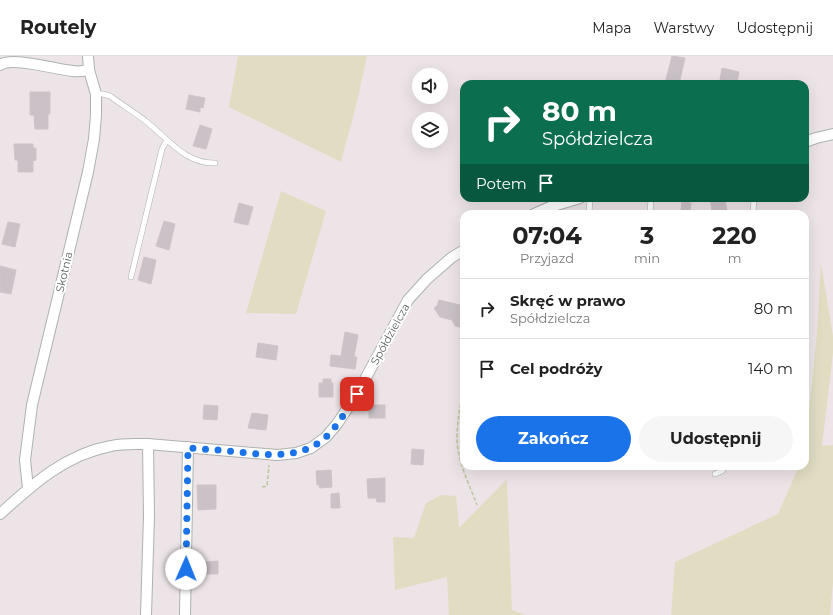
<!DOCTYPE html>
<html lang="pl">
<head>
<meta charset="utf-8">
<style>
  body { margin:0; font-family:Montserrat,sans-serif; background:#f6f6f6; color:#222; height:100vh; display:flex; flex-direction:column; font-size:15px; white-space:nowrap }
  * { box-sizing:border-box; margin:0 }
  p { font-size:13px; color:#767676 }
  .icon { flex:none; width:22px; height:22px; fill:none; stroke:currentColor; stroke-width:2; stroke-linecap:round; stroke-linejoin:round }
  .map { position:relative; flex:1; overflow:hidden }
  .sheet { position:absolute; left:460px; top:154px; width:349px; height:260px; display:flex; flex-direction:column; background:#fff; border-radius:12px; box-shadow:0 4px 16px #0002 }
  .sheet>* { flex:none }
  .guide { position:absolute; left:460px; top:24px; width:349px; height:122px; border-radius:12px; box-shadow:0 4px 16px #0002; background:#0b6e4f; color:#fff; overflow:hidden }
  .controls { position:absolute; left:412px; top:12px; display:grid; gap:8px }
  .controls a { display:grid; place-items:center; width:36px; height:36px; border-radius:50%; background:#fff; box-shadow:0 4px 16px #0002; font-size:20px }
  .pin { position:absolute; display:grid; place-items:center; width:34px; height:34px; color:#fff; margin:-17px; border-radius:8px; box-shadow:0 2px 6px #0006 }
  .me { position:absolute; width:44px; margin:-22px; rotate:1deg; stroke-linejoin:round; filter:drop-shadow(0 0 3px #0008) }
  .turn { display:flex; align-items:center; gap:14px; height:84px; padding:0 16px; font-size:18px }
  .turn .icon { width:52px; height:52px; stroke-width:2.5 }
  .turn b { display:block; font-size:28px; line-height:34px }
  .then { display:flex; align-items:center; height:38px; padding:0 16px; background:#0003; gap:8px; font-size:15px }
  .eta { display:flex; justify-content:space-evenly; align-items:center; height:68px; text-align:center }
  .eta b { font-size:24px; font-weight:700; line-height:28px }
  .button { display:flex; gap:8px; margin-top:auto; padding:8px 16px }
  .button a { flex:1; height:46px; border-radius:24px; background:#1a73e8; color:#fff; font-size:16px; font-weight:700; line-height:46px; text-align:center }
  .button a+a { background:#f6f6f6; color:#222 }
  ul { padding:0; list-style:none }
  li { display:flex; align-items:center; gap:12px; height:60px; padding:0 16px; border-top:1px solid #e0e0e0 }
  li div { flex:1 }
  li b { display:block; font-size:15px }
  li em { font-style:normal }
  header { display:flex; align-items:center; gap:24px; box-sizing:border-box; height:56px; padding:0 20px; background:#fff; border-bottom:1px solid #e0e0e0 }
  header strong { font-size:19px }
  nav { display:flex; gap:22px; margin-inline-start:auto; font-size:14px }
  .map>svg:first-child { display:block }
  .green { fill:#e1ddc3 }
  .building { fill:#cac2c7; stroke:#d0c3c9 }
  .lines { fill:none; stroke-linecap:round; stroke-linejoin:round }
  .lane-casing { stroke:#adb2b0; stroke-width:6 }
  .street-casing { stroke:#adb2b0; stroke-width:12 }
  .path { stroke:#bfc49f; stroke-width:1.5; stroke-dasharray:4 2; stroke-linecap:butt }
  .lane { stroke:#fff; stroke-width:5 }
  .street { stroke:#fff; stroke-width:10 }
  .route { stroke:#1a73e8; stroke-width:7; stroke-dasharray:0 12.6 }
  .labels { text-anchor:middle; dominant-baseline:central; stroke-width:4; stroke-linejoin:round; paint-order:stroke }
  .street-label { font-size:11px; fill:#5c635f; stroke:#fff }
</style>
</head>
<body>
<header>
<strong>Routely</strong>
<nav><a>Mapa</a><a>Warstwy</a><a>Udostępnij</a></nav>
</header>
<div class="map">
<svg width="833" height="559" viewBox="0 0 833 559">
  <rect width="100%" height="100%" fill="#ede4e7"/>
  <g class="green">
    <polygon points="238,0 367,0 357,46 341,106 229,51"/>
    <polygon points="281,135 326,155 296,258 246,257"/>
    <polygon points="821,207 833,280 833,297 822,390 833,389 833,527 830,559 671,559 675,506 778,458 799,410 805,410 805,395 817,277"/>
    <polygon points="507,423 512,554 525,559 449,559 447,521 395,534 393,481 414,482 426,447 441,439 456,440 459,472"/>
  </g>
  <g class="building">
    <polygon points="672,0 685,2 679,28 665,27"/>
    <polygon points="722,12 739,16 737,27 720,24"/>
    <polygon points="30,36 50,36 50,58 48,58 48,73 35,73 34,59 30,59"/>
    <polygon points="189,39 205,42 203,52 200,51 200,56 186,53"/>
    <polygon points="200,69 212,73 206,93 193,90"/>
    <polygon points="14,88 33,88 33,92 36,92 36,104 33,105 33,116 18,116 18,104 15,104"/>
    <polygon points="710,142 725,142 727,156 718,157 718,154 712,155"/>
    <polygon points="682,146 691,147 690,155 681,155"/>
    <polygon points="239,147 253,151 248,169 234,166"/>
    <polygon points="164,165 175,168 169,194 156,190"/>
    <polygon points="8,166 20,168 15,191 2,188"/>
    <polygon points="144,201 156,204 151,228 138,224"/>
    <polygon points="0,210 16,214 11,238 0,236"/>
    <polygon points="439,244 464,250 464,272 455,270 452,264 440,261 434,252 437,250"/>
    <polygon points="345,276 358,279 354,301 357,301 355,313 330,310 331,299 341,300"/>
    <polygon points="258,287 278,290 276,304 256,301"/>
    <polygon points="323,323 331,323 331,327 333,327 333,341 319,341 319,327 323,327"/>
    <polygon points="204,349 218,350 217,364 203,363"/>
    <rect x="369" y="349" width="16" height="13"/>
    <polygon points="252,357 268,359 266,374 248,372"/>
    <polygon points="412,393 424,394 423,409 411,408"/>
    <polygon points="331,414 332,431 320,432 319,429 317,429 316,415"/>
    <polygon points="385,422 385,446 377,446 376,442 368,442 367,423"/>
    <polygon points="197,429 216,429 216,453 198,454"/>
    <polygon points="339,437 340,452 331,452 331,438"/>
    <polygon points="218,505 218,518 205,518 205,506"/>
  </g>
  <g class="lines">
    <defs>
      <g id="lane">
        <path d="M96,38H103L110,40C122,49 136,57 148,67C168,83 186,108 215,107"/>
        <polyline points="589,158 590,142"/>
        <polyline points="650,158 651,142"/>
        <polyline points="753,158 754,142"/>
        <polyline points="131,221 162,93 167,84"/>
        <polyline points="715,418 722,415 725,410"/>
      </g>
      <g id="street">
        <path d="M0,9C12,0 57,14 73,15C78,16 84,15 89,14"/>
        <polyline points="805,86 816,82 833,78"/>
        <polyline points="534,158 550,151 580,142"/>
        <polyline points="28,432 25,404 32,349 88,116 94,83 96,59 96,38 89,14 88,0"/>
        <path d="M0,458C33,428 66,398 111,390C123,387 136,388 148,388L277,399L296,397L311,392L326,381L337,368L357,338L408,244L427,223L451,202L464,194"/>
        <polyline points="146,559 149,460 148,388"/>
        <polyline points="185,559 188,391"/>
      </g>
    </defs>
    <use href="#lane" class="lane-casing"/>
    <use href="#street" class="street-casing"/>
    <g class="path">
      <path d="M464,324C462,343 457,362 457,382C457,404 469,428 477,449"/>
      <polyline points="462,406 464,403"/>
      <polyline points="262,431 267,430 269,409"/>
    </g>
    <use href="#lane" class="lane"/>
    <use href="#street" class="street"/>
  </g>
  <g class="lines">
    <path class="route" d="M186,513L188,392C204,393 220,394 237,396C268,399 302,404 327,380C339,368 348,352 357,338"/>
  </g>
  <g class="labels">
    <g class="street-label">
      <text transform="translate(64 216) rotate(-77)">Skotnia</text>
      <text transform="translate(390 278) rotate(-61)">Spółdzielcza</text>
    </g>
  </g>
</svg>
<div class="controls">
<a><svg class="icon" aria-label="sound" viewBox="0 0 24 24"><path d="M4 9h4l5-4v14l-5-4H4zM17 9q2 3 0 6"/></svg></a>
<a><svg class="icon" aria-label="layers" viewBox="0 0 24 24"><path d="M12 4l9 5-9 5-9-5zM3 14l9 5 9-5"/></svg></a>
</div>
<div class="pin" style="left:357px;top:338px;background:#d93025"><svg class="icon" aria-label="arrive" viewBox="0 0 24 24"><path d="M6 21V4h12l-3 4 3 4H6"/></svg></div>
<svg class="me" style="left:186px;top:513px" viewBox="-20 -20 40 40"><circle r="19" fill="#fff"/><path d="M0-13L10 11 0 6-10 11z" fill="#1a73e8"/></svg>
<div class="guide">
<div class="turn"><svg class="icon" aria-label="right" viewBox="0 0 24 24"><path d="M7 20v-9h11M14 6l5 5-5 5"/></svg><div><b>80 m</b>Spółdzielcza</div></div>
<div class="then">Potem<svg class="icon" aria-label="arrive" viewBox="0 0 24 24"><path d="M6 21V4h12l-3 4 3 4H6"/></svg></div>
</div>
<section class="sheet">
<div class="eta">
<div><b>07:04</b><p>Przyjazd</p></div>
<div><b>3</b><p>min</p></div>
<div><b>220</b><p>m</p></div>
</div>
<ul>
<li><svg class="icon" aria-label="right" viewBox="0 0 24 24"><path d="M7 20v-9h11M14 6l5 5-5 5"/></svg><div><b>Skręć w prawo</b><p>Spółdzielcza</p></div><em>80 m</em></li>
<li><svg class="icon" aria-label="arrive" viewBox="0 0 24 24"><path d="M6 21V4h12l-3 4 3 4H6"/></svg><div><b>Cel podróży</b></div><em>140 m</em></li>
</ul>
<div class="button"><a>Zakończ</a><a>Udostępnij</a></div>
</section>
</div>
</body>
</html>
